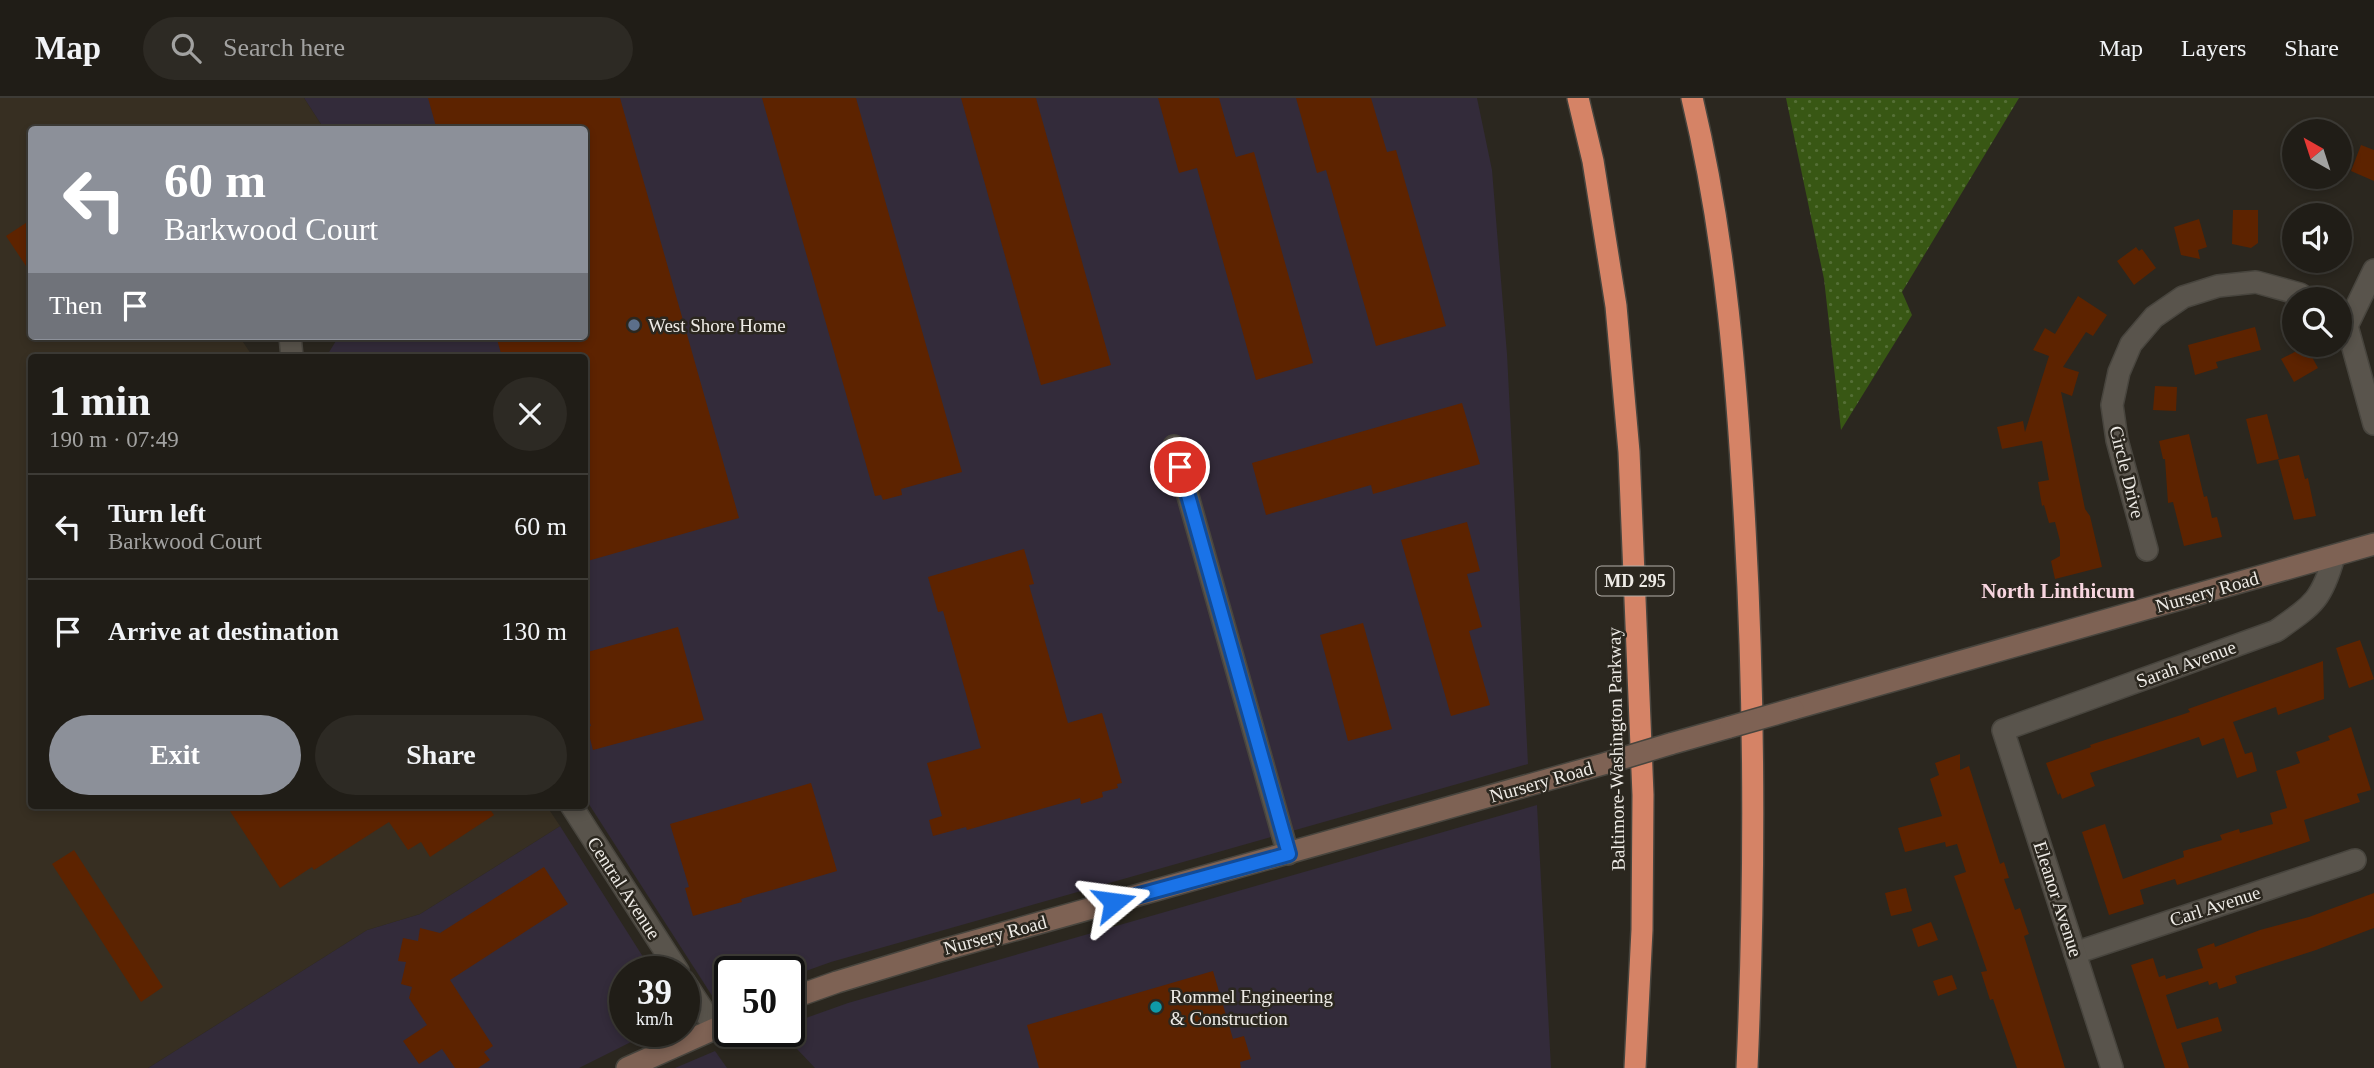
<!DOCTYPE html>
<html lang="en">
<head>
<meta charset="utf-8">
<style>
  body { margin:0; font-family:"Times New Roman",serif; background:#2d2a24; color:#f1f3f6; height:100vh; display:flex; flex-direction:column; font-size:26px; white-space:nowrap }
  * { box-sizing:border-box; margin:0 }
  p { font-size:23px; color:#a2a2a1 }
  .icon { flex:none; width:38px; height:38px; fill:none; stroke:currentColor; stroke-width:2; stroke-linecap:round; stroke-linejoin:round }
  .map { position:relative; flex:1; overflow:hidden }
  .drawer { position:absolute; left:28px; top:256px; width:560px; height:455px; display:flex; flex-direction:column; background:#201d17; border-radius:7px; box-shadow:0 4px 10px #0003,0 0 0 2px #3d3b36 }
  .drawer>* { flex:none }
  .hud { position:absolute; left:28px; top:28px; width:560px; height:214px; border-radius:7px; box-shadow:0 4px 10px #0003,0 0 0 2px #3d3b36; background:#8c9099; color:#fff; overflow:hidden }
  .needle { width:46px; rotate:321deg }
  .buttons { position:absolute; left:2282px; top:21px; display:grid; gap:14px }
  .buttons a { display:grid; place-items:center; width:70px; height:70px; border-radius:50%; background:#201d17; box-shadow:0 4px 10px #0003,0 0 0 2px #3d3b36; font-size:35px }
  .speed { position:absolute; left:609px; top:858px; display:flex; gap:14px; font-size:35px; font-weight:700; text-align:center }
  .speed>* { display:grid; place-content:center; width:91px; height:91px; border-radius:50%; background:#201d17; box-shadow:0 4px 10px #0003,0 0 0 2px #3d3b36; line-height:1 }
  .speed small { font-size:18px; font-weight:400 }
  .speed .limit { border:4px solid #111; border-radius:10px; background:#fff; color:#111 }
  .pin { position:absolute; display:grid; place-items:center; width:60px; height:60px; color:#fff; margin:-30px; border:4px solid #fff; border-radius:50%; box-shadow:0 2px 7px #0007 }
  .me { position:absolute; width:77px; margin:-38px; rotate:74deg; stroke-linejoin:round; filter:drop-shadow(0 0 5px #0008) }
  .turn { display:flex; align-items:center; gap:24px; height:147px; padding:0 21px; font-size:32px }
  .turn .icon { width:91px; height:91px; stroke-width:2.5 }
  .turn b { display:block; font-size:49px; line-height:60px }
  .then { display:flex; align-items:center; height:66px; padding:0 21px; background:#0003; gap:14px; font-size:26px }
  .round { display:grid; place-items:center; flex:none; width:74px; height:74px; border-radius:37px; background:#2d2a24 }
  .overview { display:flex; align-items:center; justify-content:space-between; height:119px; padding:0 21px }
  h1 { font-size:42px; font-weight:700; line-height:52px }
  .action { display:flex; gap:14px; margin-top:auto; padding:14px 21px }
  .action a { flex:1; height:80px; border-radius:42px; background:#8c9099; color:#fff; font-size:28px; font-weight:700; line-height:80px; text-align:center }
  .action a+a { background:#2d2a24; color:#f1f3f6 }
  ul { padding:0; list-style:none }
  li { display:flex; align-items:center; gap:21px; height:105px; padding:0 21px; border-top:2px solid #3d3b36 }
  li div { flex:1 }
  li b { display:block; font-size:26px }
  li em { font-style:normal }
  header { display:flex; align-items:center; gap:42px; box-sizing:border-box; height:98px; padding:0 35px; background:#201d17; border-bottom:2px solid #3d3b36 }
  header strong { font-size:33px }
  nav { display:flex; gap:38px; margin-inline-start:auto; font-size:24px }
  .search { width:490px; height:63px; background:#2d2a24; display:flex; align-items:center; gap:18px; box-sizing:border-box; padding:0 24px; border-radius:38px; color:#a2a2a1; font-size:26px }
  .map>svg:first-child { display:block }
  .commercial { fill:#332b3a }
  .built { fill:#372f22 }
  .grass { fill:url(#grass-dots) }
  .building { fill:#5d2300 }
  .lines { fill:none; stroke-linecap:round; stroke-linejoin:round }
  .street-casing { stroke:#48453e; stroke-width:24 }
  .secondary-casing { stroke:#48453e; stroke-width:24 }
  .highway-casing { stroke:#48453e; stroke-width:24 }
  .street { stroke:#59544c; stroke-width:21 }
  .secondary { stroke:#7e6254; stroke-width:21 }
  .highway { stroke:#d58366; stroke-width:21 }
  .secondary-bridge-casing { stroke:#48453e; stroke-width:24; stroke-linecap:butt }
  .secondary-bridge { stroke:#7e6254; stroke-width:21 }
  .route-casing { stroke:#114b97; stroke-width:18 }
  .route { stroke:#1a73e8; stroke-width:12 }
  .service-dot { fill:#5c6f8a; stroke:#2b271f; stroke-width:2.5 }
  .culture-dot { fill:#0f9aa8; stroke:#2b271f; stroke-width:2.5 }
  .labels { text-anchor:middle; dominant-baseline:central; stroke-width:5; stroke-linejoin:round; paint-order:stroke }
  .shield { fill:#2b271f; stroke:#b4b0aa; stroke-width:2 }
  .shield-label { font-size:18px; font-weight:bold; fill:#eeebe6 }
  .poi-label { font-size:19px; fill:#eeebe6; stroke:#2b271f; text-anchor:start }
  .street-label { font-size:19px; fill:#eeebe6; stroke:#2b271f }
  .neighbourhood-label { font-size:21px; font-weight:bold; fill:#f8d6e0; stroke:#2b271f }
</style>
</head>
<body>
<header>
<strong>Map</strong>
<div class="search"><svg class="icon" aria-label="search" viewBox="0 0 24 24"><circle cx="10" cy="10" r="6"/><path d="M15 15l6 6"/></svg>Search here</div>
<nav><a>Map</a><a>Layers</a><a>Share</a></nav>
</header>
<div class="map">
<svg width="2374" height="970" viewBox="0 0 2374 970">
  <defs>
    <pattern id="grass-dots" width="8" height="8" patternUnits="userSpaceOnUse" patternTransform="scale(1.75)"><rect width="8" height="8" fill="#385714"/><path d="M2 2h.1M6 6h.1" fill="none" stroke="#556f36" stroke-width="1.8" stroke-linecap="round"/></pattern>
  </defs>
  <rect width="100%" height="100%" fill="#2b271f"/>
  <g class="commercial">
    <polygon points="304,0 1477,0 1492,72 1507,256 1528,666 831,864 789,879 789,873 730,873 730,902 718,907 585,700 584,259 326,259 339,238 584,238 584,32 324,31"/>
    <polygon points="1537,707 1551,970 815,970 780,933 789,933 789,926 848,905"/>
    <polygon points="560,728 652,873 625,873 625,933 650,933 645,937 579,970 148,970 367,832 420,816"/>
    <polygon points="715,953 727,970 675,970"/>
  </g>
  <polygon class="built" points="0,0 304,0 324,31 32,32 32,238 239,238 253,259 32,259 32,707 546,707 560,728 420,816 367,832 148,970 0,970"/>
  <polygon class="grass" points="1786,0 2019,0 1902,194 1912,217 1841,332 1824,181"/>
  <g class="building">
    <polygon points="428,0 620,0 739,420 584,464 584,259 502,259 496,238 584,238 584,32 437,32"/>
    <polygon points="762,0 856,0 962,374 901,391 902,397 883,402 881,397 875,398"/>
    <polygon points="961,0 1036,0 1111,267 1041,287"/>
    <polygon points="1158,0 1219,0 1236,59 1254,54 1313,265 1256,282 1197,70 1179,75"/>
    <polygon points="1296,0 1371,0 1387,54 1396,52 1446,228 1376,248 1326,72 1317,75"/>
    <polygon points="2361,47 2374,52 2374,83 2351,73"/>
    <polygon points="2233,112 2258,112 2258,145 2251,150 2232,146"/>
    <polygon points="32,121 32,177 6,138"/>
    <polygon points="2199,121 2207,149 2198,152 2200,161 2181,157 2174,129"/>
    <polygon points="2136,149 2139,153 2142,151 2156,170 2134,187 2117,163"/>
    <polygon points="2078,198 2107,217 2093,238 2086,234 2063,269 2079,274 2072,298 2061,294 2085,411 2090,418 2102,469 2055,481 2051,463 2060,458 2060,443 2055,424 2049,425 2044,407 2042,408 2038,384 2049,382 2042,343 2002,351 1997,329 2023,323 2025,334 2049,258 2033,252 2045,230 2055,236"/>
    <polygon points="2255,229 2261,252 2216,264 2218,270 2195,277 2188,247"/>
    <polygon points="2306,248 2318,270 2294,284 2281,261"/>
    <polygon points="2155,288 2177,289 2176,313 2153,312"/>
    <polygon points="1462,305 1480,366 1373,396 1371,387 1266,417 1252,365"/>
    <polygon points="2267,316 2279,361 2257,366 2246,321"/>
    <polygon points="2189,336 2204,399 2207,398 2212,420 2217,419 2222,439 2184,448 2173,404 2168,405 2165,361 2163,361 2159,343"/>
    <polygon points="2299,357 2305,381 2308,380 2316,418 2294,422 2278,362"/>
    <polygon points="1467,424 1480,473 1467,476 1482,529 1469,533 1490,607 1451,618 1401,442"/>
    <polygon points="1024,451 1034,486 1029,487 1068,625 1102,615 1122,685 1117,686 1118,690 1102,694 1103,699 1081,706 1080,700 967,732 966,729 933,738 929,722 942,718 927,665 981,650 943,513 938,514 928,479"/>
    <polygon points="1363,525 1392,631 1348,643 1320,537"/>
    <polygon points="678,529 704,622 593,652 587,629 591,628 584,606 584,555"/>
    <polygon points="2360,542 2374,581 2349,590 2336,550"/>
    <polygon points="2323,563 2324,601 2278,617 2276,609 2233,624 2245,656 2252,654 2257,673 2237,680 2224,640 2202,648 2199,639 2090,675 2095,688 2062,701 2060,695 2058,697 2046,665 2091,649 2090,647 2190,614 2188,611"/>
    <polygon points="2351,629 2371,692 2357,696 2360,704 2304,722 2310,743 2177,787 2175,781 2140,792 2144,806 2109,817 2082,734 2105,726 2123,781 2184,759 2183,753 2222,742 2220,737 2239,731 2240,735 2273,726 2270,715 2287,710 2276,673 2300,665 2296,654 2330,642 2328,638"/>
    <polygon points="1960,656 1960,672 1969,668 2000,766 2004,764 2009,780 2004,781 2015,812 2020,810 2025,825 2029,836 2024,838 2065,970 2017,970 1993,901 1990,902 1981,874 1987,873 1954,778 1966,774 1957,746 1946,749 1945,744 1905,754 1898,730 1942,718 1930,681 1939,677 1935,665"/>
    <polygon points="811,685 837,773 741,801 742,804 693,818 685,790 689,789 670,726"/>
    <polygon points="226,707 487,707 494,717 430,759 421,744 408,752 389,724 314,772 312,769 280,790"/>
    <polygon points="74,752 163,889 141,904 52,766"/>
    <polygon points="544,769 568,806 450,882 493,948 484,954 490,962 478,970 455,970 442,951 419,966 403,943 427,927 409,900 412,889 401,886 406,864 398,863 403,840 418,843 420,830 440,835"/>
    <polygon points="1906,790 1912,813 1891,818 1885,795"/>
    <polygon points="2374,795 2374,830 2316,852 2235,878 2237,885 2219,891 2217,884 2209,887 2208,883 2166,897 2177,931 2218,919 2222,933 2181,945 2189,970 2165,970 2131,867 2153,860 2159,879 2165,877 2166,881 2203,870 2197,851 2214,845 2215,849 2260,832 2309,819"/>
    <polygon points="1931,824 1938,842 1918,849 1912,831"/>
    <polygon points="1213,873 1233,941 1244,938 1251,961 1240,964 1241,970 1039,970 1027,927"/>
    <polygon points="1952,877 1957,891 1938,898 1933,883"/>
  </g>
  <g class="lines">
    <defs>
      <g id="street">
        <polyline points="2374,172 2347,228 2374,326"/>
        <polyline points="290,238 292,259"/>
        <polyline points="1174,348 1288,756"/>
        <polyline points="2147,452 2117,342 2112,307 2119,274 2131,246 2154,219 2183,199 2218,188 2256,184 2300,196 2307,201"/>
        <polyline points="571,707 678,873"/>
        <polyline points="2075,855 2355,762"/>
        <polyline points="684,883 715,930"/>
        <path d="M2112,970L2003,632L2276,533C2313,507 2322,502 2334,458"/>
      </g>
      <g id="secondary">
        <polyline points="1793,611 2374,446"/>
        <polyline points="1670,646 1730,629"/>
        <polyline points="789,901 837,884 936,854 1607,665"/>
        <polyline points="627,970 730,924"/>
      </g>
      <g id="highway">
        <polyline points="1578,0 1593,63 1616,208 1629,354 1643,697 1642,832 1635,970"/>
        <path d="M1692,0C1726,141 1737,285 1745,430C1755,610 1755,790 1747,970"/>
      </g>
    </defs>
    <use href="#street" class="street-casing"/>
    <use href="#secondary" class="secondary-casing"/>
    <use href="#highway" class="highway-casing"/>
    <use href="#street" class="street"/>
    <use href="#secondary" class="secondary"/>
    <use href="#highway" class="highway"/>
    <defs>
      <g id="secondary-bridge">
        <polyline points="1730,629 1793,611"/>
        <polyline points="1607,665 1670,646"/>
      </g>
    </defs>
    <use href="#secondary-bridge" class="secondary-bridge-casing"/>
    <use href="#secondary-bridge" class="secondary-bridge"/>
  </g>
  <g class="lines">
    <defs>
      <polyline id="route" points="1114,804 1289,756 1180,369"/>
    </defs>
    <use href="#route" class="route-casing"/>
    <use href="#route" class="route"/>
  </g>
  <circle class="service-dot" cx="634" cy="227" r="7"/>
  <circle class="culture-dot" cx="1156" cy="909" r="7"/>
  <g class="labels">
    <rect class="shield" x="1596.5" y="468.5" width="77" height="29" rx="5"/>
    <g class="shield-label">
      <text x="1635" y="483">MD 295</text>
    </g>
    <g class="poi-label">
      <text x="648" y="227">West Shore Home</text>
      <text x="1170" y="898">Rommel Engineering<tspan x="1170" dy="22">&amp; Construction</tspan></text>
    </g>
    <g class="street-label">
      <text transform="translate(2127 374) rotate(76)">Circle Drive</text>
      <text transform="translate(2207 494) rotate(-16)">Nursery Road</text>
      <text transform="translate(2186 566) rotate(-20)">Sarah Avenue</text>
      <text transform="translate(1616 651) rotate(-91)">Baltimore-Washington Parkway</text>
      <text transform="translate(1541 684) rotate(-16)">Nursery Road</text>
      <text transform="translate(624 790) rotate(57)">Central Avenue</text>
      <text transform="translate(2058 801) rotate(72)">Eleanor Avenue</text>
      <text transform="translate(2215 808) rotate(-18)">Carl Avenue</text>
      <text transform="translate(995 837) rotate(-15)">Nursery Road</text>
    </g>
    <g class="neighbourhood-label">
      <text x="2058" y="493">North Linthicum</text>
    </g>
  </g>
</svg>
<div class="buttons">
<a><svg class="needle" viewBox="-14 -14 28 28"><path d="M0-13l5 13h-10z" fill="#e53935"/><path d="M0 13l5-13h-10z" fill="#a2a2a1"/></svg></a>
<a><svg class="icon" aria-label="sound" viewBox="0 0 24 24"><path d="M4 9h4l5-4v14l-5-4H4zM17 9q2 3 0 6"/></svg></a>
<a><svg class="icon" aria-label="search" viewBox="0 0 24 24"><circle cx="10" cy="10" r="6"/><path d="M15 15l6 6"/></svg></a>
</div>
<div class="speed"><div>39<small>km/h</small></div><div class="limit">50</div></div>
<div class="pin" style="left:1180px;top:369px;background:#d93025"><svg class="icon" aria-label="arrive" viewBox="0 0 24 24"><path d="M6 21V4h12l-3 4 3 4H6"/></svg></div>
<svg class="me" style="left:1114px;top:804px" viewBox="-20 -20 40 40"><path d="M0-17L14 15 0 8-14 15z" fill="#1a73e8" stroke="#fff" stroke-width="4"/></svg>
<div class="hud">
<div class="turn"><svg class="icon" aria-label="left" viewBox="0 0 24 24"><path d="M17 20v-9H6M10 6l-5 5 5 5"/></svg><div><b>60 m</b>Barkwood Court</div></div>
<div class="then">Then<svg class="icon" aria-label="arrive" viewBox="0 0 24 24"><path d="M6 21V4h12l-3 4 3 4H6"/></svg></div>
</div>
<section class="drawer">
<div class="overview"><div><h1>1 min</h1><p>190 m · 07:49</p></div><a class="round"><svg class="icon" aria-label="close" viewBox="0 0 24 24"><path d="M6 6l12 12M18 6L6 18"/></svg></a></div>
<ul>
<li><svg class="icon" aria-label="left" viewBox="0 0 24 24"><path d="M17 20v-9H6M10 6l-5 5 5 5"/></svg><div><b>Turn left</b><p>Barkwood Court</p></div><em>60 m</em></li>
<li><svg class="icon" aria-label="arrive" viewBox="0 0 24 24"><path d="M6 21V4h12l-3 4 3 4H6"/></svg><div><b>Arrive at destination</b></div><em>130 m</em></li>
</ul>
<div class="action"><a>Exit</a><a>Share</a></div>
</section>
</div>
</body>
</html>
